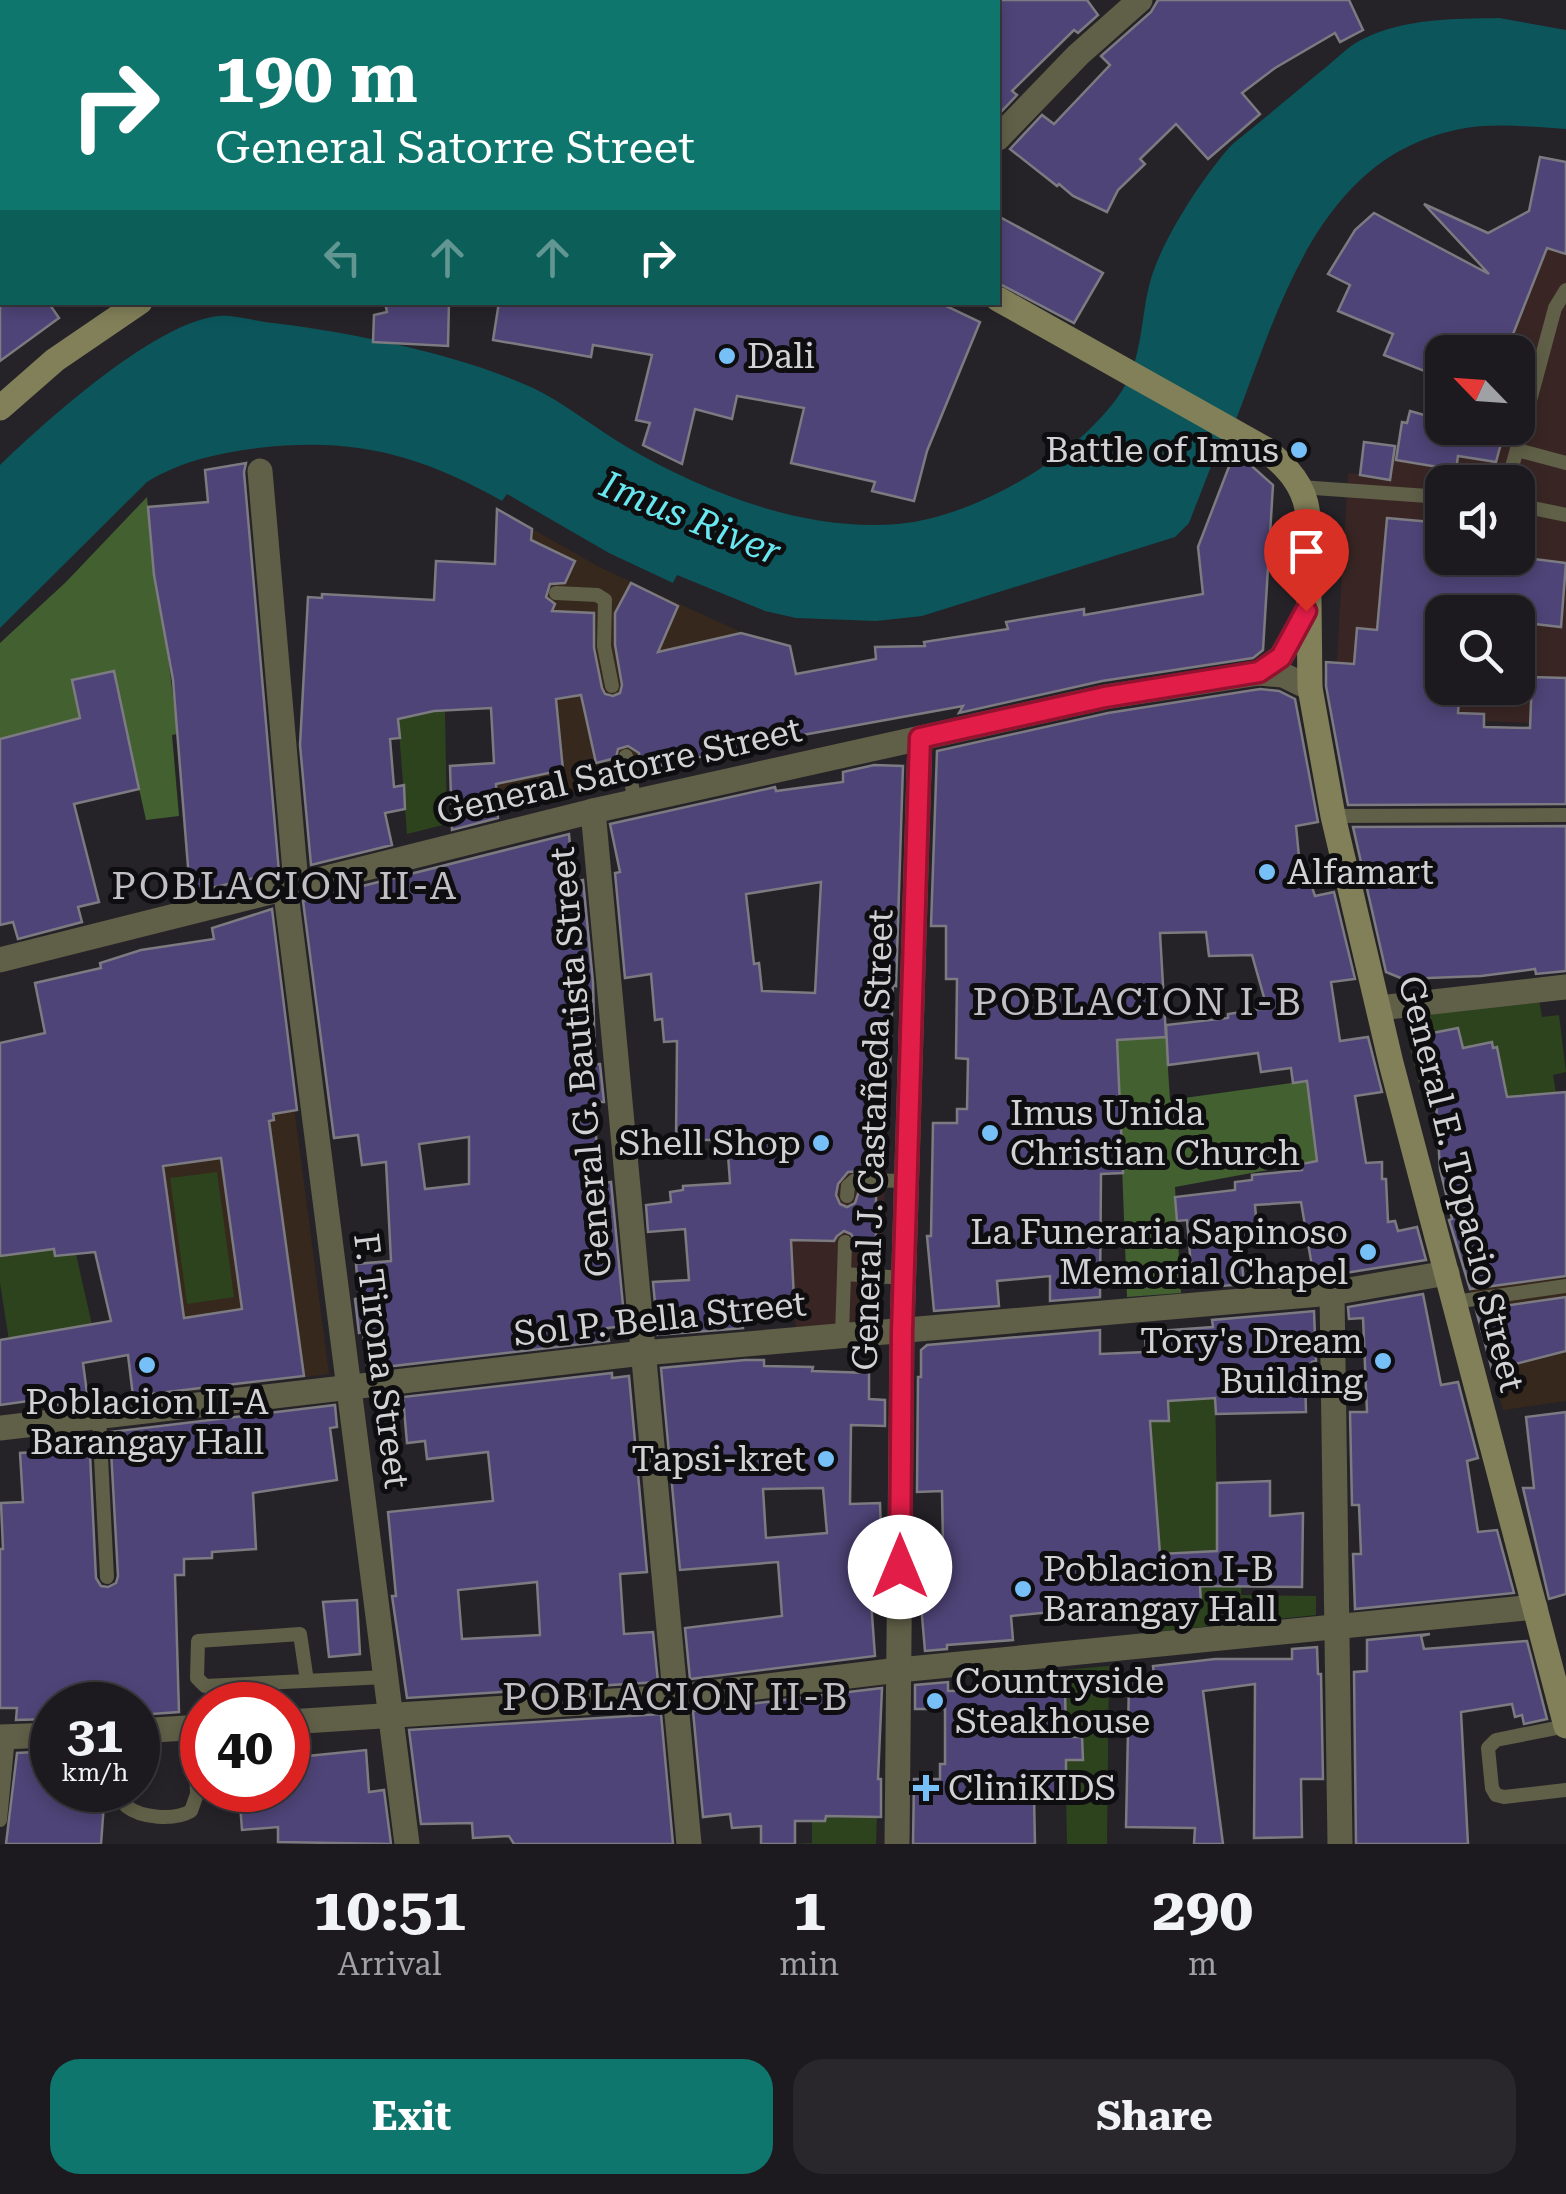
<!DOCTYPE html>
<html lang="en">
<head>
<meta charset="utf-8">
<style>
  body { margin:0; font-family:"Roboto Serif",serif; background:#29272b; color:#f1f3f6; height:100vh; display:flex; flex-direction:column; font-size:38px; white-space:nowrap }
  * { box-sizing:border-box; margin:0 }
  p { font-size:32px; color:#a0a1a4 }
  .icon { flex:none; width:55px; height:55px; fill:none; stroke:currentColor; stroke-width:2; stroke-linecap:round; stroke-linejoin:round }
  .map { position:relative; height:1844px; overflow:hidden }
  .details { display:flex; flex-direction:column; background:#1c1a1e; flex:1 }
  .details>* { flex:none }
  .banner { position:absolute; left:0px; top:0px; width:1000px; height:305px; box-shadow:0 5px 15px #0003,0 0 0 2px #3a383c; background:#0f766e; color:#fff; overflow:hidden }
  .needle { width:65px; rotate:295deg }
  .fabs { position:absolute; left:1425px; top:335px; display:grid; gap:20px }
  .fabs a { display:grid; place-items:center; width:110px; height:110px; border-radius:20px; background:#1c1a1e; box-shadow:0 5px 15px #0003,0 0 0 2px #3a383c; font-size:50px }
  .speed { position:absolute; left:30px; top:1682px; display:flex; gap:20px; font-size:50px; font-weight:700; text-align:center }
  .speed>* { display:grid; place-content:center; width:130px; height:130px; border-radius:50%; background:#1c1a1e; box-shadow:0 5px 15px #0003,0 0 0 2px #3a383c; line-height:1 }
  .speed small { font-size:25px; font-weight:400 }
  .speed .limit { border:15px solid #d22; background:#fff; color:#111 }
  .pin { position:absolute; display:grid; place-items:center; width:85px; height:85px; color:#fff; margin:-102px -42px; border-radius:50% 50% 50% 0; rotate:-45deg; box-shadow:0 0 10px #0007 }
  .pin .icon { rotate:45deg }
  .me { position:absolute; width:110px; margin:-55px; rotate:0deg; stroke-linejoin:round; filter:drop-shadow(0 0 8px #0008) }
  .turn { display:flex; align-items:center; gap:35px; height:210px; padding:0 50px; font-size:45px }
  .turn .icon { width:130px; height:130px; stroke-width:2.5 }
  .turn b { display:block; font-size:70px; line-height:85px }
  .lanes { display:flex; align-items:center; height:95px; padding:0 50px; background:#0003; justify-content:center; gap:50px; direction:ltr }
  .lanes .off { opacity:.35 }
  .eta { display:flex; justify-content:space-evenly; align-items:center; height:170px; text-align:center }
  .eta b { font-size:60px; font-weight:700; line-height:70px }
  .cta { display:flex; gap:20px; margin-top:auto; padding:20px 50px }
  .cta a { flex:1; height:115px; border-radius:30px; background:#0f766e; color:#fff; font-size:40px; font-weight:700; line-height:115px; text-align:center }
  .cta a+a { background:#29272b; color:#f1f3f6 }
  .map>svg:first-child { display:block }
  .commercial { fill:#392624; fill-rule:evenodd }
  .education { fill:#37281d }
  .green { fill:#2c431e; fill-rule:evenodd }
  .forest { fill:#436130 }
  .water { fill:#0c555a }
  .building { fill:#4e4477; stroke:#7c7b81; stroke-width:2.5; fill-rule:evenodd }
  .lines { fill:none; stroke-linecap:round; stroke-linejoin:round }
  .service { stroke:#605f47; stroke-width:14 }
  .minor { stroke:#605f47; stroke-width:25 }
  .tertiary { stroke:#605f47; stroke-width:25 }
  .secondary { stroke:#828059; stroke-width:25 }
  .route-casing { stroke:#92132f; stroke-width:25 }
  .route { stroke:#e11d48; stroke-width:18 }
  .poi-dot { fill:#77bff7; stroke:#0e0d0f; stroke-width:4 }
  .labels { text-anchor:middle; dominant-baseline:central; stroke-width:10; stroke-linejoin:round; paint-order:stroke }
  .poi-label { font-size:35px; fill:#d2d1d4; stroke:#0e0d0f; text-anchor:start }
  .street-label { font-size:35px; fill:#d2d1d4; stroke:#0e0d0f }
  .water-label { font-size:38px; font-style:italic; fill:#68e7f0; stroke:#0e0d0f }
  .neighbourhood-label { font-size:38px; letter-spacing:2.5px; fill:#c2bfc5; stroke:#0e0d0f }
</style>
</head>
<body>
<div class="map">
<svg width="1566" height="1844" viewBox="0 0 1566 1844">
  <rect width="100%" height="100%" fill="#252328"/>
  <g class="commercial">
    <path d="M1510,221L1550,237L1566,221V725L1484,721L1483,714L1460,713L1333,725L1348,473L1360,474L1364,442L1398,447L1402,422L1407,423L1410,411L1424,414L1428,397L1439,400L1442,392V428H1518V352H1457ZM1442,482H1518V558H1442ZM1442,612H1518V688H1442Z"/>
    <polygon points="783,1121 888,1125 878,1321 796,1329"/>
  </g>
  <g class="education">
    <polygon points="497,509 601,568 756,639 642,770 643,776 497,811 491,708"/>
    <polygon points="289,1069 329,1374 170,1394 162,1338 117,1345 60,1109"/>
    <polygon points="1566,1226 1566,1401 1503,1410 1455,1234"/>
  </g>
  <g class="green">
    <polygon points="434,711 445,711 447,824 407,834 398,719"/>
    <polygon points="1539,999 1542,1017 1559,1015 1566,1072 1553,1075 1556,1093 1424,1104 1405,1028 1411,1017"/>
    <polygon points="217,1172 234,1297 187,1304 170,1178"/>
    <polygon points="53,1243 55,1256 76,1254 92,1325 23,1336 10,1347 0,1283 0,1256 42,1251"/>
    <path d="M1215,1373L1217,1519L1242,1577L1241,1595L1316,1596V1615L1144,1633L1131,1528L1158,1525L1151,1421L1169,1420L1168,1401ZM1198,1552L1201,1604L1153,1606L1151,1554Z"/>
    <polygon points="1109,1666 1107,1844 1067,1844 1064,1670"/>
    <polygon points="826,1816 877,1816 876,1844 795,1844 812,1843 812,1821 825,1821"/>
  </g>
  <g class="forest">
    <path d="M147,497C154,577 170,655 177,734L172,735L179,816L146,820L113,671L72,681L80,719L0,739V643L66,582Z"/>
    <polygon points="1117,1036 1126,1040 1166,1037 1170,1100 1306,1081 1317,1161 1175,1187 1181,1293 1127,1297"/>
  </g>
  <path class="water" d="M1499,18L1566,30V129C1534,127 1497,123 1466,128C1315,153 1278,315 1230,435L1224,433L1189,523L1175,537L922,616L876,621L796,618L765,611L677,575L673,583L609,553L507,494L502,501C419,454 353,437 258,448C219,453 181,461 147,482L0,628V465C47,420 155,322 219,316C233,315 251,320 265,322C345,331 460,354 533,388C566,404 595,428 627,447C706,493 805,532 898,524C974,517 1072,460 1117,398C1147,358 1138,310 1155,267C1169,230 1202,179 1228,149C1236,140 1247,133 1256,125C1277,108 1298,90 1320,72C1334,62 1347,46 1363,39C1406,18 1452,19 1499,18Z"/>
  <g class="building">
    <polygon points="998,0 1087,0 1098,15 1078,33 1074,30 1012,91 1017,95 998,115"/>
    <polygon points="1158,0 1349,0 1363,30 1340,42 1335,33 1275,68 1242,93 1260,114 1208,159 1176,124 1140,159 1145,164 1118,190 1107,212 1073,196 1059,184 1057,186 1010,149 1042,115 1054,124 1110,65 1101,56 1151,12"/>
    <polygon points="1540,157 1566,162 1566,254 1547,248 1506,352 1442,352 1442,378 1384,355 1393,334 1338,311 1350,285 1328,274 1355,230 1374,213 1489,274 1424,204 1488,233 1529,211"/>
    <polygon points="998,216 1103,273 1074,323 998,283"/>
    <polygon points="0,302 48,302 59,318 0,361"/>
    <polygon points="385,302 449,302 448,346 373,342 374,315 387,312"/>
    <polygon points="499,302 938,302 980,322 927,451 914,501 872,491 875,482 791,463 804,408 737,396 732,419 695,409 682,464 643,445 650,423 636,420 652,355 593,345 591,357 493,340"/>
    <polygon points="1410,411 1442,420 1442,428 1471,428 1503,436 1496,462 1458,456 1456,470 1396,460 1402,422 1407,423"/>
    <polygon points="1364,442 1395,446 1390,480 1360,475"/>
    <polygon points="1235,451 1273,485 1263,650 1253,658 1102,681 959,713 963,706 775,740 642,770 639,753 628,746 618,749 616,758 596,763 581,695 556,699 563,770 496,784 498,818 452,830 450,766 494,763 491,708 434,711 398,719 400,738 390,739 394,787 404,785 405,809 385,813 392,845 311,865 300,745 308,597 322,598 322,594 434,600 436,561 495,564 497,509 532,529 531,540 575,561 565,583 550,584 546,597 555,604 552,611 594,613 594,648 602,688 605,694 613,696 620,693 622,685 615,645 615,613 631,583 678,606 658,652 741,633 790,646 796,674 876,659 875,647 925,646 924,642 1008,629 1006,622 1084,609 1084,615 1203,594 1198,547"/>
    <polygon points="246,463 244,472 279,872 194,892 192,879 189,879 173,680 154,575 148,507 208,502 205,470"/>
    <polygon points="1387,518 1442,523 1439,572 1482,574 1484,558 1518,557 1566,563 1561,627 1518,622 1518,612 1442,612 1442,688 1460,688 1458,713 1484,714 1484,727 1530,728 1532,677 1566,678 1566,804 1348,805 1326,686 1326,662 1354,664 1357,628 1377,630"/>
    <polygon points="114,671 139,789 74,804 99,902 78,907 82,922 18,939 13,922 0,925 0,739 80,718 72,680"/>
    <polygon points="1260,689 1279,691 1295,699 1318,822 1296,826 1302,887 1312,887 1315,896 1334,892 1355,979 1331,982 1340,1041 1368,1037 1382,1092 1355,1096 1366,1163 1382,1162 1382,1179 1386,1179 1388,1222 1395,1221 1398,1231 1417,1227 1426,1260 1314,1278 1301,1202 1255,1205 1258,1240 1240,1242 1244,1284 1210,1287 1208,1265 1191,1266 1187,1220 1177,1221 1175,1197 1235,1190 1235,1182 1252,1180 1252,1175 1302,1170 1302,1164 1317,1161 1307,1081 1293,1083 1291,1068 1261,1072 1258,1053 1168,1065 1166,1025 1228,1018 1228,1014 1267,1008 1252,955 1209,956 1206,932 1160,933 1166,1037 1117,1040 1123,1173 1101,1174 1100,1297 1050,1301 1050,1276 997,1281 999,1306 934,1311 927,1236 931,1236 933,1123 957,1123 957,1109 967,1109 968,1059 956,1058 957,979 946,979 946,926 931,926 937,751 1108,713"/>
    <path d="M874,765L903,766L896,986L893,985L890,1069L885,1068L877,1170L848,1172L838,1184L836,1195L840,1204L847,1207L855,1203L859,1191H876V1243L856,1242L851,1234L844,1231L837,1236L834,1241L791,1240L794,1299L788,1300V1307L742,1311L743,1328L658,1335L653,1282L689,1280L685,1229L648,1232L646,1205L671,1202L670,1192L683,1190V1186L730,1183L727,1140H676L677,1041L664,1042L662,1019L655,1020L651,974L625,978L615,873L620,872L610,824L775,787L776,791L843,782V772ZM821,882L815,993L762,991L759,963L754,964L746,894Z"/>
    <polygon points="1566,826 1566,971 1536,974 1535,969 1481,976 1403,979 1386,972 1353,827"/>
    <path d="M569,834L573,882L583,880L593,982L595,1064H600L604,1102H594L599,1184L611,1182L625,1326L607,1328L609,1341L367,1369L363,1332L359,1333L355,1299L359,1298L356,1264L391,1261L386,1162L362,1165L358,1135L334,1138L303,901ZM469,1137V1184L425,1189L419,1144Z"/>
    <path d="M272,909L297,1110L273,1114L274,1120L269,1121L304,1376L133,1396L128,1355L83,1363L88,1401L50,1406V1398L0,1405V1340L111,1321L95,1252L55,1256L54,1249L0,1256V1043L45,1033L35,983L101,968L100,963L141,950L214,939L212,928ZM221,1158L242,1309L184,1318L163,1166Z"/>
    <polygon points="1458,1028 1463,1048 1492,1042 1493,1048 1497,1047 1507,1097 1566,1092 1566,1276 1470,1289 1449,1220 1452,1219 1440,1169 1436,1103 1422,1035"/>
    <polygon points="1423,1294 1441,1385 1458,1382 1478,1458 1467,1461 1478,1532 1497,1530 1514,1593 1355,1609 1353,1554 1361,1554 1359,1505 1352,1505 1350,1412 1367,1412 1363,1318 1349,1319 1348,1307"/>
    <polygon points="1566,1297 1566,1351 1492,1370 1476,1310"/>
    <polygon points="1314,1311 1316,1361 1312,1362 1313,1378 1305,1378 1306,1412 1216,1414 1215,1398 1168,1401 1169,1421 1150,1421 1160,1554 1217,1551 1217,1483 1270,1481 1270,1516 1303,1513 1302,1587 1200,1586 1201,1604 1117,1608 1118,1620 1084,1624 1082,1609 1011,1616 1013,1640 947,1645 947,1649 925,1651 919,1581 916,1582 916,1548 943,1547 942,1491 917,1492 918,1377 921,1377 921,1350 927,1345 1100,1330 1100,1354 1146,1352 1145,1332 1213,1327 1212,1320"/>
    <path d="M745,1360H764V1366L813,1367L812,1371L869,1373V1399L885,1400V1426L851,1425L850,1504L880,1503L883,1585L870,1587L875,1656L690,1679L685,1628L782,1616L778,1562L680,1570L661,1368ZM823,1488L827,1533L766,1538L763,1489Z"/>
    <path d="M612,1373V1378L629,1376L647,1572L620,1574L624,1634L653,1632L658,1682L407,1698L392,1596H396L388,1512L493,1501L488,1452L427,1459L425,1441L407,1443L403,1397ZM537,1582L540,1635L462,1639L458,1590Z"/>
    <polygon points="335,1405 337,1427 330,1428 337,1480 253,1493 256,1549 212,1552 212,1558 184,1559 184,1575 175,1575 179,1712 138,1715 138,1705 52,1705 52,1719 16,1720 17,1708 0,1708 0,1549 3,1549 1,1503 23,1502 20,1453 52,1451 52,1438 89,1434 96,1578 101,1586 108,1587 116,1583 118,1576 110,1432"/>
    <polygon points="1566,1412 1566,1594 1549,1599 1523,1488 1534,1488 1526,1417"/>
    <polygon points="357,1600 360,1654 329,1657 323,1602"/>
    <polygon points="1430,1634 1421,1636 1424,1649 1527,1641 1547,1719 1524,1724 1522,1715 1515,1717 1512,1704 1461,1712 1468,1844 1356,1844 1354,1672 1367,1671 1367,1640"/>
    <polygon points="1317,1647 1318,1674 1321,1674 1323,1779 1301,1779 1302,1837 1254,1838 1255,1684 1203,1691 1223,1844 1194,1844 1195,1828 1126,1827 1129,1682 1155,1682 1153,1666 1215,1659 1292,1659 1292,1649"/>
    <polygon points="1031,1673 1031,1690 1065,1688 1066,1737 1082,1737 1083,1760 1066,1760 1066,1796 1034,1797 1035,1844 913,1844 914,1779 940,1779 940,1764 945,1764 945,1709 915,1709 915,1685 948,1682 948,1691 999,1690 998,1676"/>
    <polygon points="882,1688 878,1779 881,1779 881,1817 826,1816 825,1821 795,1821 795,1844 761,1844 761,1826 732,1828 730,1814 703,1817 693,1711"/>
    <polygon points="661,1714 673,1844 514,1844 509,1836 473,1838 472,1823 421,1824 409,1730"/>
    <polygon points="366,1750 369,1792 384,1790 391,1844 278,1842 278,1827 242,1830 239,1790 288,1790 288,1758"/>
    <polygon points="52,1751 51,1790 105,1790 101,1844 6,1844 17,1753"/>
  </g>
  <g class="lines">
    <g class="service">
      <polyline points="730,2 730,0"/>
      <polyline points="1517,450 1566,463"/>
      <polyline points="1508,482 1555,308 1566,290"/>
      <polyline points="1300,487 1442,497"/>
      <polyline points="1518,505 1566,515"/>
      <polyline points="556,593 597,595 605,600 604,646 612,686"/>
      <polyline points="626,756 635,802"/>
      <polyline points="1333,816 1566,815"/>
      <polyline points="847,1196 848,1186 855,1180 907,1181"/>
      <polyline points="844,1274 904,1278"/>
      <polyline points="1454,1302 1566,1286"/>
      <polyline points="842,1336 845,1242"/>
      <polyline points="99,1418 107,1577"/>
      <polyline points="307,1681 300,1634 198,1641 197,1678 205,1686 386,1677"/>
      <polyline points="1566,1726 1496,1740 1488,1748 1492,1788 1496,1795 1504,1797 1566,1790"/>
      <path d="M121,1790L126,1806C141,1818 174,1821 191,1811L197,1794L195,1727"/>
      <polyline points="0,1820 8,1737"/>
    </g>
    <g class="minor">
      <polyline points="496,2 497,0"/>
      <polyline points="0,249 2,250"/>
      <polyline points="260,471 296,883"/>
      <polyline points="593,811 689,1844"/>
      <polyline points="285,886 407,1844"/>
      <polyline points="1379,1008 1566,987"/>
      <polyline points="1332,1293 1340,1844"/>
      <polyline points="0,1428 643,1353 1332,1293 1447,1273"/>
      <polyline points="288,1722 675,1697 899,1670 1535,1607"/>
      <polyline points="138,1731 202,1727"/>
      <polyline points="0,1737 52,1735"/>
    </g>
    <g class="tertiary">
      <polyline points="998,138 1078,55 1140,0"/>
      <polyline points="1259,673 1281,657 1307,611"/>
      <polyline points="0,960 593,811 1105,697 1259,673 1283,675 1310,688"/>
      <polyline points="897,1844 902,1331 920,738"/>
    </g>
    <g class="secondary">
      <path d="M998,299L1265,449C1287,467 1306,486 1308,517L1310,688L1333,816L1391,1063L1566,1726"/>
      <polyline points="0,408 55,360 140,302"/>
    </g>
  </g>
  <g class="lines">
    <defs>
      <polyline id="route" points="900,1567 902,1331 920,738 1105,697 1259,672 1281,657 1306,611"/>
    </defs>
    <use href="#route" class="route-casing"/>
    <use href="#route" class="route"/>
  </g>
  <g class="poi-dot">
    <circle cx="727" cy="356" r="10"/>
    <circle cx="1299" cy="450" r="10"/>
    <circle cx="1267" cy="872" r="10"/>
    <circle cx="990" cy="1133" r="10"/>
    <circle cx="821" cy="1143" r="10"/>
    <circle cx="1368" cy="1252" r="10"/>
    <circle cx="1383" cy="1361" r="10"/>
    <circle cx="147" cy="1365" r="10"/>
    <circle cx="826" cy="1459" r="10"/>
    <circle cx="1023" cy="1589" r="10"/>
    <circle cx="935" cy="1701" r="10"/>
    <path d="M921 1773h10v10h10v10h-10v10h-10v-10h-10v-10h10z"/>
  </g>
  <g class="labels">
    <g class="poi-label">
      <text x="747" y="356">Dali</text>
      <text x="1279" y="450" text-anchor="end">Battle of Imus</text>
      <text x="1287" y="872">Alfamart</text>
      <text x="1010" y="1113">Imus Unida<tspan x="1010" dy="40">Christian Church</tspan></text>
      <text x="801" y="1143" text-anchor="end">Shell Shop</text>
      <text x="1348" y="1232" text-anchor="end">La Funeraria Sapinoso<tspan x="1348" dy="40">Memorial Chapel</tspan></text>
      <text x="1363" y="1341" text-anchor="end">Tory's Dream<tspan x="1363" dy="40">Building</tspan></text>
      <text x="147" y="1402" text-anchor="middle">Poblacion II-A<tspan x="147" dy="40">Barangay Hall</tspan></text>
      <text x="806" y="1459" text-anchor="end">Tapsi-kret</text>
      <text x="1043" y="1569">Poblacion I-B<tspan x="1043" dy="40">Barangay Hall</tspan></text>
      <text x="955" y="1681">Countryside<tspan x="955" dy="40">Steakhouse</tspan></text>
      <text x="948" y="1788">CliniKIDS</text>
    </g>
    <g class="street-label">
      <text transform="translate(619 771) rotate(-13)">General Satorre Street</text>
      <text transform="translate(581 1062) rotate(-95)">General G. Bautista Street</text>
      <text transform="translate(873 1140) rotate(-88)">General J. Castañeda Street</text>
      <text transform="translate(1461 1184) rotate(76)">General E. Topacio Street</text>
      <text transform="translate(660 1319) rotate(-6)">Sol P. Bella Street</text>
      <text transform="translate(381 1361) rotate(83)">F. Tirona Street</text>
    </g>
    <g class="water-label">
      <text transform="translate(691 518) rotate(22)">Imus River</text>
    </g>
    <g class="neighbourhood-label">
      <text x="285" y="886">POBLACION II-A</text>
      <text x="1138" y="1002">POBLACION I-B</text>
      <text x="676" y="1697">POBLACION II-B</text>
    </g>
  </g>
</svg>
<div class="fabs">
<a><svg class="needle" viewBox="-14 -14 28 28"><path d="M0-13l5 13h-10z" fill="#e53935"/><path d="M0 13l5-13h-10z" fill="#a0a1a4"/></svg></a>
<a><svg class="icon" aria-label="sound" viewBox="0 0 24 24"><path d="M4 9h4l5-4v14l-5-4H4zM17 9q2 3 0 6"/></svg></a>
<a><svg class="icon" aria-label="search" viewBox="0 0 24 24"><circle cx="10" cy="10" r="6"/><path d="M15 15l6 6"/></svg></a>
</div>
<div class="speed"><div>31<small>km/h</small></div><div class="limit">40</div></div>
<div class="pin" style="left:1306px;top:611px;background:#d93025"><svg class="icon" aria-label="arrive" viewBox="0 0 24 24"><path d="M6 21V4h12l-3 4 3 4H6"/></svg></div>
<svg class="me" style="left:900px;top:1567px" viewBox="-20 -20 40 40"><circle r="19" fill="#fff"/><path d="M0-13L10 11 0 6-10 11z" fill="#e11d48"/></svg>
<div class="banner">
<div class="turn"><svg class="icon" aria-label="right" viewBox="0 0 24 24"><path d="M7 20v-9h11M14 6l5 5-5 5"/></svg><div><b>190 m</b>General Satorre Street</div></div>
<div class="lanes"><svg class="icon off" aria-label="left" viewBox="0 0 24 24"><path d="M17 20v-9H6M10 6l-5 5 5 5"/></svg><svg class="icon off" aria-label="ahead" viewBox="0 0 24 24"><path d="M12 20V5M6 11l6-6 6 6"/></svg><svg class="icon off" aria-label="ahead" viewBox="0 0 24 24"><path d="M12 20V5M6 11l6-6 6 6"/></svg><svg class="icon" aria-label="right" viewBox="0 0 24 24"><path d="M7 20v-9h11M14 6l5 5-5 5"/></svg></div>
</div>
</div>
<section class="details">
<div class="eta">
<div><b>10:51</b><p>Arrival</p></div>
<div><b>1</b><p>min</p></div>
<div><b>290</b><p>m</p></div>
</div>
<div class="cta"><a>Exit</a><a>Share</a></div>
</section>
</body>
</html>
